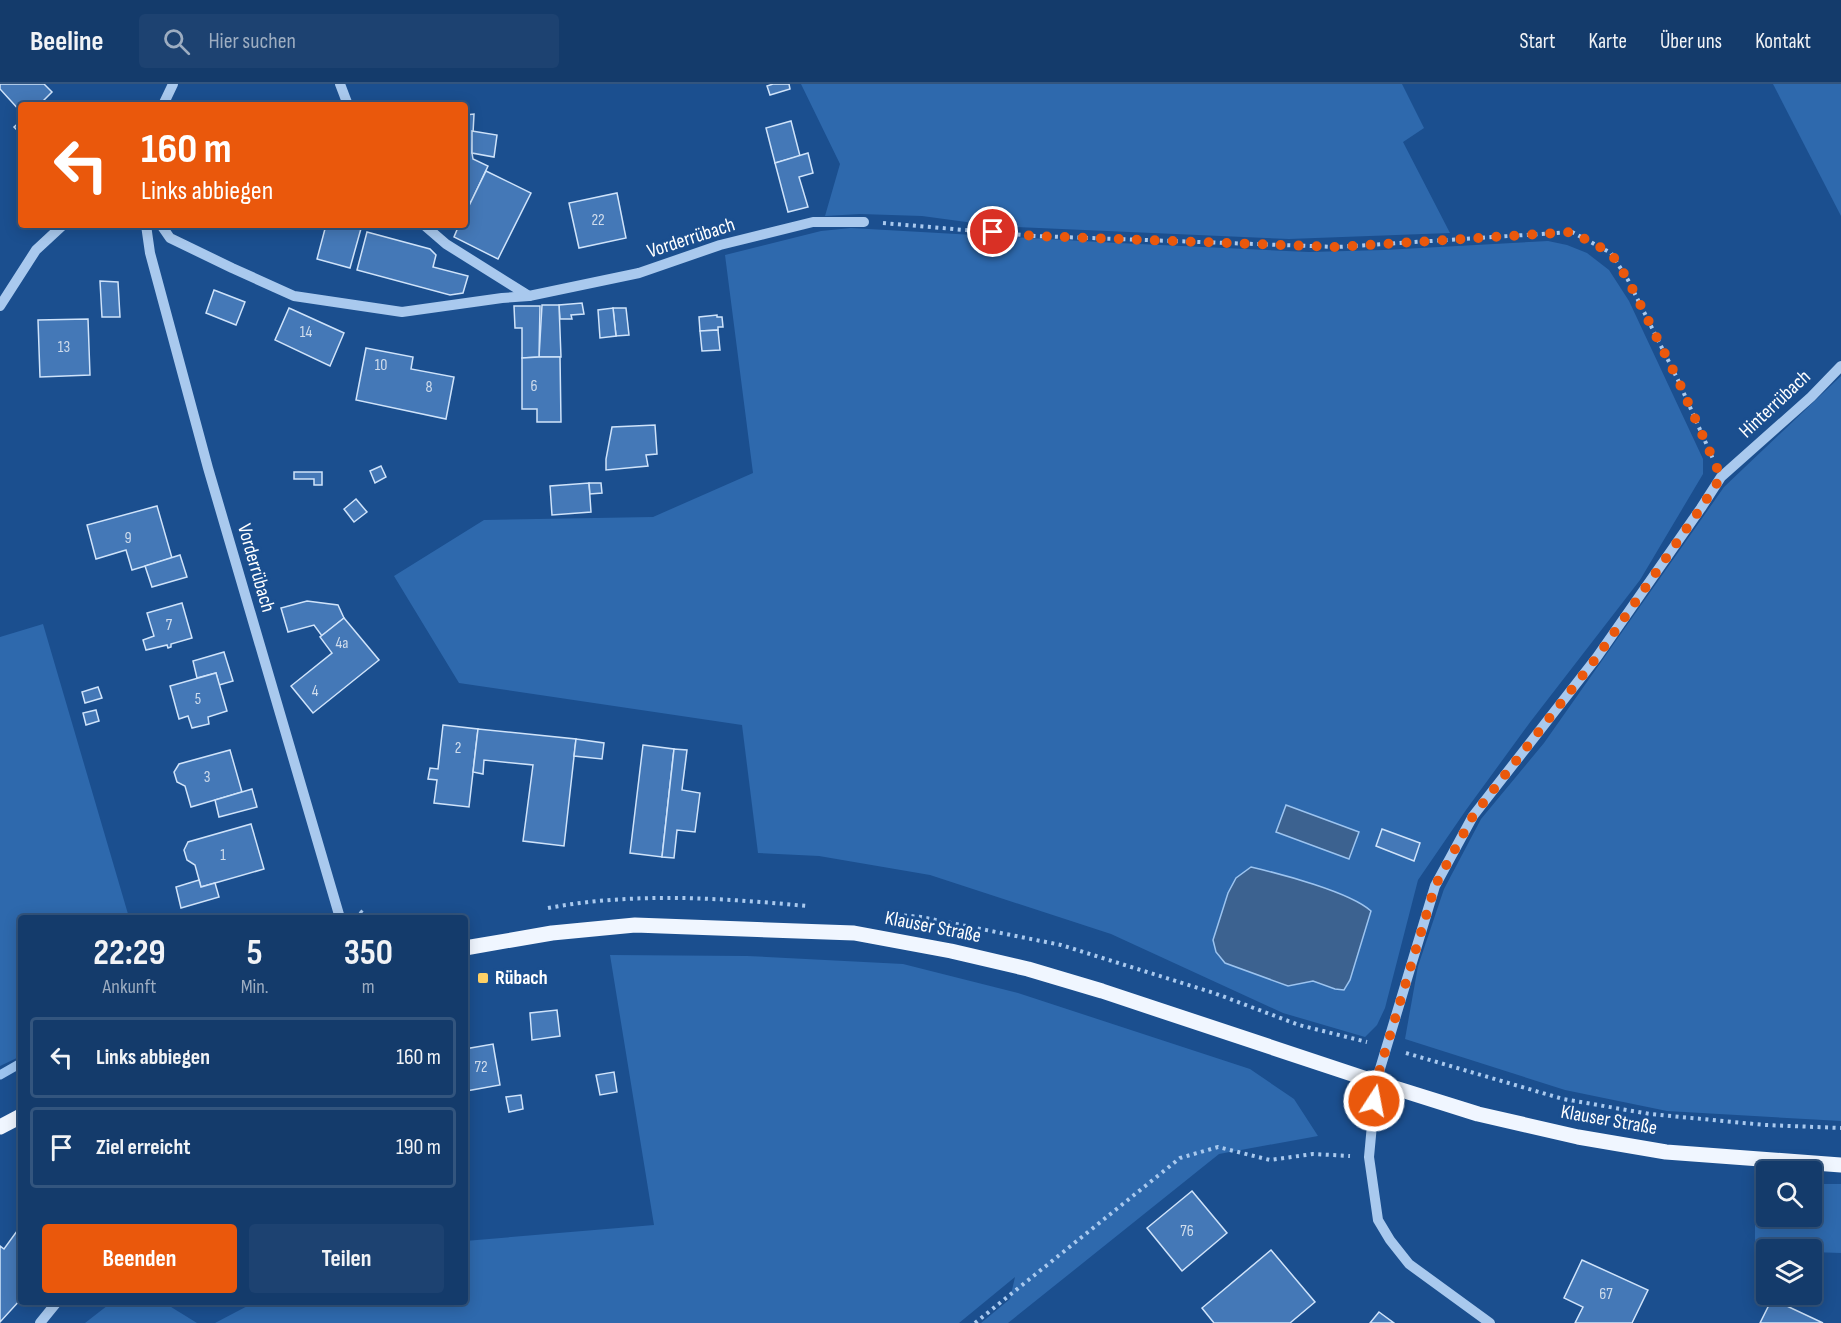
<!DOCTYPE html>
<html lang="de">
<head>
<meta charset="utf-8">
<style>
  body { margin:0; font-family:"Sofia Sans Condensed",sans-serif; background:#1d4271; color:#f1f3f6; height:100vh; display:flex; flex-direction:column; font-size:22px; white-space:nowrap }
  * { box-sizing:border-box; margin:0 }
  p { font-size:20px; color:#9dadc1 }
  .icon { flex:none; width:33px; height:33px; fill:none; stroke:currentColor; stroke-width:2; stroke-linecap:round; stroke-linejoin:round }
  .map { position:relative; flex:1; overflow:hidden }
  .details { position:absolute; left:18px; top:831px; width:450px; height:390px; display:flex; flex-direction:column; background:#143b6b; border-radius:6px; box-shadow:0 3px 15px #0003,0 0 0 2px #33557e }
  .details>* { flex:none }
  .top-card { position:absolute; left:18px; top:18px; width:450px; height:126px; border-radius:6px; box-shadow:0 3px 15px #0003,0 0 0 2px #33557e; background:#ea580c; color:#fff; overflow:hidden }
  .controls { position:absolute; left:1756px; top:1077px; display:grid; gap:12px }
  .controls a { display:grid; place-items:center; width:66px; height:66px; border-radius:6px; background:#143b6b; box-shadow:0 3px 15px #0003,0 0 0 2px #33557e; font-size:30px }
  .pin { position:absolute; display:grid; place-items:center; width:51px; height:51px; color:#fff; margin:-26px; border:3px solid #fff; border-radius:50%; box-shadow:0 2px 6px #0007 }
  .me { position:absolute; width:66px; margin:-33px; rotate:11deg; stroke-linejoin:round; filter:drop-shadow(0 0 4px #0008) }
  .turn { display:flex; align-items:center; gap:21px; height:126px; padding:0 24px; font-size:27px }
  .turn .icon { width:78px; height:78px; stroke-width:2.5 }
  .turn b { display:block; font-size:42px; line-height:51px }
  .eta { display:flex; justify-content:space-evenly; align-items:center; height:102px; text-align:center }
  .eta b { font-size:36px; font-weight:700; line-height:42px }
  .primary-button { display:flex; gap:12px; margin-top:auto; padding:12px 24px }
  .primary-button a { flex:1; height:69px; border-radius:6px; background:#ea580c; color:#fff; font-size:24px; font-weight:700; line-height:69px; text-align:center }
  .primary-button a+a { background:#1d4271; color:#f1f3f6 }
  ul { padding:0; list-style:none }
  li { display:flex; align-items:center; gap:18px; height:81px; margin:0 12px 9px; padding:0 12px; border:3px solid #33557e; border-radius:6px }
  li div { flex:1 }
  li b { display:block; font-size:22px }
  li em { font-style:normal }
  header { display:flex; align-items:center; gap:36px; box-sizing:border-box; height:84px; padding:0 30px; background:#143b6b; border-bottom:2px solid #33557e }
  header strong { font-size:28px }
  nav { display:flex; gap:33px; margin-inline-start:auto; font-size:21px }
  .search { width:420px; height:54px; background:#1d4271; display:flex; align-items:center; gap:15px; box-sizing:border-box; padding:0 21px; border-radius:6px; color:#9dadc1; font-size:22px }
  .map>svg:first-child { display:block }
  .green { fill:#2e69ad }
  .water { fill:#3c6290; stroke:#9cc4f0; stroke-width:1.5 }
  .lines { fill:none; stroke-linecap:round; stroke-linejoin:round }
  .stream { stroke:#9cc4f0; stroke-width:9 }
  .building { fill:#4478b7; stroke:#cfe3fa; stroke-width:1.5 }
  .path { stroke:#a9c9ee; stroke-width:4; stroke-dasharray:3 4.5; stroke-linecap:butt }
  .minor { stroke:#a9c9ee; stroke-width:10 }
  .major { stroke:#f0f6ff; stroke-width:15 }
  .route { stroke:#ea580c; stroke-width:10; stroke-dasharray:0 18 }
  .poi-dot { fill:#ffd166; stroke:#1b4f8f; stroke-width:2 }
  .labels { text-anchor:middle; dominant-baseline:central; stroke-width:6; stroke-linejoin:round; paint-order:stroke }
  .number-label { font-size:16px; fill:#d0dded }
  .street-label { font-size:20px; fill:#fff; stroke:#1b4f8f }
  .poi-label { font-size:20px; font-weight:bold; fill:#fff; stroke:#1b4f8f; text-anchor:start }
</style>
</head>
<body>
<header>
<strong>Beeline</strong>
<div class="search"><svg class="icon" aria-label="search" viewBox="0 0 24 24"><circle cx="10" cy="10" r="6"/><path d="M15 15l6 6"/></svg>Hier suchen</div>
<nav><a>Start</a><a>Karte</a><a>Über uns</a><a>Kontakt</a></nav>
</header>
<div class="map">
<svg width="1841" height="1239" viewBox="0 0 1841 1239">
  <rect width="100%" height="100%" fill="#1b4f8f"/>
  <g class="green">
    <polygon points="801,0 1402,0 1424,44 1403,58 1450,149 1289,155 996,142 922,132 860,130 825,132 840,80"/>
    <polygon points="1773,0 1841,0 1841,132"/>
    <polygon points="851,144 1118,159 1309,168 1384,166 1548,157 1567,161 1587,169 1609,186 1629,217 1703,375 1703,390 1640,496 1531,637 1466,726 1418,796 1385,924 1377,941 1365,953 1283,929 1111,850 930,791 819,772 758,769 742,641 459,599 394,492 484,436 653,433 753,389 725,171 821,147"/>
    <polygon points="1841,292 1841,1037 1667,1027 1565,1006 1405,955 1418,882 1444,805 1481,735 1544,659 1724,403"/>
    <polygon points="43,540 128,830 137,834 21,834 21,972 0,982 0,553"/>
    <polygon points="610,871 747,872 903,880 1018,909 1250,985 1294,1015 1318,1052 1219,1070 1008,1239 981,1239 1010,1215 1015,1193 959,1239 215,1239 255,1218 465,1218 465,1157 654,1141"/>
    <polygon points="1755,1099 1767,1099 1767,1132 1812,1132 1812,1100 1841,1100 1841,1169 1812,1168 1812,1166 1755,1167"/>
    <polygon points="112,1218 163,1218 197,1239 85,1239"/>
  </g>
  <g class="water">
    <polygon points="1286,721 1359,748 1349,775 1276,748"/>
    <path d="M1251,783C1281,790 1350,808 1371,827L1350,896L1344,906L1335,905L1313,897L1288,902L1225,879L1216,868L1213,856L1228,809L1236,794Z"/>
  </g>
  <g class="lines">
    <polyline class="stream" points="0,991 21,979"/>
  </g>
  <g class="building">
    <polygon points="0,0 44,0 52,8 39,21 21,21 21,28 0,5"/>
    <polygon points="773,0 789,0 790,5 770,11 767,2"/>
    <polygon points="474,30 472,69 473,75 488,82 471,118 465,115 465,31"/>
    <polygon points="21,37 21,50 14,43"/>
    <polygon points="791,37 800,72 775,79 766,44"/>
    <polygon points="472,47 497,51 494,73 472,69"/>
    <polygon points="808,69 813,89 799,93 808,123 788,128 775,79"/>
    <polygon points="486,87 531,109 498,175 454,153 459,141 465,141 465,130"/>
    <polygon points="617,109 626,154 579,164 569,119"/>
    <polygon points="326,141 362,141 350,184 317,175"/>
    <polygon points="367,148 430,165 436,171 433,183 468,192 463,209 450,211 357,186"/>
    <polygon points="100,197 118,198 120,233 102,233"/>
    <polygon points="214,206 245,218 236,241 206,229"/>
    <polygon points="582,219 584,230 571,231 572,235 560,235 559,221"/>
    <polygon points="542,221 559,221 561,273 539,273"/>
    <polygon points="514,222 540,222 539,273 522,274 522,244 515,244"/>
    <polygon points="289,224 344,249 330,282 275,256"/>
    <polygon points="613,224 626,224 629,251 616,252"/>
    <polygon points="613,224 616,252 600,254 598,226"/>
    <polygon points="717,231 717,233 722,233 723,243 718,243 718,246 700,247 699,233"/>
    <polygon points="88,235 90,291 40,293 38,236"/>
    <polygon points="718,246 720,266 702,267 700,247"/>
    <polygon points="366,264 413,273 411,285 454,293 446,335 356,316"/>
    <polygon points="539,273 560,273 561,338 537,338 537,325 522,325 522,274"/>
    <polygon points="655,341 657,370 646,371 648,382 606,386 606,375 612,343"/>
    <polygon points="381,382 386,393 375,399 370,387"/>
    <polygon points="294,388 322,388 322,401 314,401 314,395 294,395"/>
    <polygon points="589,399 591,428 552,431 550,402"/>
    <polygon points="589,399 601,399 602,409 590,410"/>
    <polygon points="356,415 367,428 354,438 344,425"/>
    <polygon points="157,422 172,474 132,486 126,466 96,475 87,441"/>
    <polygon points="180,471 187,493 152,503 145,482"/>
    <polygon points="307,517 338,521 344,534 322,552 314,541 288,548 281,524"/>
    <polygon points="182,519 192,554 171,560 171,563 168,564 167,561 146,566 143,556 154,552 147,529"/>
    <polygon points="344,534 379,576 313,629 291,602 332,569 320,553"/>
    <polygon points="224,568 233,597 219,601 216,589 197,594 193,577"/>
    <polygon points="216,589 227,627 208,633 209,640 192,644 188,632 179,635 170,602"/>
    <polygon points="98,603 102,614 85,619 82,608"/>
    <polygon points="96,626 99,637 86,641 83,629"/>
    <polygon points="443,641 478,645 469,723 434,719 437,696 428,695 430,684 438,685"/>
    <polygon points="478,645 576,655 564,762 523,757 533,681 484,676 483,690 473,688"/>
    <polygon points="576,655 604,659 602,675 574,672"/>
    <polygon points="643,661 674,665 662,773 630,769"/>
    <polygon points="674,665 687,666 682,706 700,709 695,748 677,746 674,774 662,773"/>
    <polygon points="230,666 242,708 191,723 185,702 177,698 174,688 179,680"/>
    <polygon points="252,705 257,723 219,733 215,716"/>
    <polygon points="251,740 264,785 201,803 195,781 187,776 184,766 188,758"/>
    <polygon points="1382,745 1420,759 1414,777 1376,762"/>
    <polygon points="199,796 201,803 215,799 219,813 181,824 176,803"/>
    <polygon points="557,926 560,952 532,956 530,929"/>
    <polygon points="493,960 500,1001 466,1007 465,965"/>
    <polygon points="614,988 617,1008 600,1011 596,991"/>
    <polygon points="521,1011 523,1025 509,1028 506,1013"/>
    <polygon points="1192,1107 1227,1149 1182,1187 1147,1144"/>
    <polygon points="17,1147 21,1148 21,1215 0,1238 0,1162 4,1165"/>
    <polygon points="1271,1166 1315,1218 1290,1239 1214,1239 1202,1224"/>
    <polygon points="1582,1176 1648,1206 1632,1239 1575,1239 1583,1223 1564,1214"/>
    <polygon points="1772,1215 1823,1239 1760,1239"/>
    <polygon points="1379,1228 1394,1239 1370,1239"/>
  </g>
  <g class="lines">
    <g class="path">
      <polyline points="883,139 1035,152 1337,163 1572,148 1611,169 1628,196 1678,296 1713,375"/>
      <path d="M548,824C634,808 721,814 807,822"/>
      <polyline points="360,827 368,834"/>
      <polyline points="889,830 921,833 1061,861 1214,909 1299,941 1367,958"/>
      <polyline points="1406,969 1563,1015 1650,1030 1765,1041 1841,1044"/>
      <polyline points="975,1239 1180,1074 1218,1063 1270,1076 1313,1070 1350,1072"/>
    </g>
    <g class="minor">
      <polyline points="340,0 348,21"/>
      <polyline points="163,21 173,0"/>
      <polyline points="146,141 150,169 208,384 340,834"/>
      <polyline points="161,141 170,154 232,184 294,212 402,228 502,214 529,212 639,189 720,161 813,138 864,138"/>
      <polyline points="424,141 446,160 529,212"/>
      <polyline points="0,222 36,166 63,141"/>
      <polyline points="40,1239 57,1218"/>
      <polyline points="1490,1239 1409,1180 1390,1156 1378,1136 1369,1073 1376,998 1435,802 1473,732 1597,573 1701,424 1721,393 1811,313 1841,282"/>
    </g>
    <g class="major">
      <polyline points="465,864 552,849 635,841 854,849 951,867 1028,885 1102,907 1376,998 1478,1030 1578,1053 1666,1068 1841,1081"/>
      <polyline points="0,1043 21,1032"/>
    </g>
  </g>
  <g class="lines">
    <polyline class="route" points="993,148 1035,152 1337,163 1572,148 1611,169 1628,196 1678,296 1721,393 1701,424 1597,573 1473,732 1435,802 1376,998 1374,1017"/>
  </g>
  <rect class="poi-dot" x="477" y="888" width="12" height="12" rx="3"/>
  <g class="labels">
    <g class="number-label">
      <text x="598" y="136">22</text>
      <text x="306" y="248">14</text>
      <text x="64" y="263">13</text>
      <text x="381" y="281">10</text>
      <text x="534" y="302">6</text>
      <text x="429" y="303">8</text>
      <text x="128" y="454">9</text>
      <text x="169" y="541">7</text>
      <text x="342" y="559">4a</text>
      <text x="315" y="607">4</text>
      <text x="198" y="615">5</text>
      <text x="458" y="664">2</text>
      <text x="207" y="693">3</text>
      <text x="223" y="771">1</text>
      <text x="481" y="983">72</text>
      <text x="1187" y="1147">76</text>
      <text x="1606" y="1210">67</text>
    </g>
    <g class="street-label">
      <text transform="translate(691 154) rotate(-18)">Vorderrübach</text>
      <text transform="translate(1775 320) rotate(-43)">Hinterrübach</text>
      <text transform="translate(256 484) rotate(74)">Vorderrübach</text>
      <text transform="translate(933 843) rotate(11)">Klauser Straße</text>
      <text transform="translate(1609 1036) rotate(10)">Klauser Straße</text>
    </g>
    <g class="poi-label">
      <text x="495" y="894">Rübach</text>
    </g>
  </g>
</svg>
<div class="controls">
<a><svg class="icon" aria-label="search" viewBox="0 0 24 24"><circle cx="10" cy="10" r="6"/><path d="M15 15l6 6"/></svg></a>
<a><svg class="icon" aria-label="layers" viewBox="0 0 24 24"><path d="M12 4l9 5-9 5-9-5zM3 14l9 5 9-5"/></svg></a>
</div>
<div class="pin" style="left:993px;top:148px;background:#d93025"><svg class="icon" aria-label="arrive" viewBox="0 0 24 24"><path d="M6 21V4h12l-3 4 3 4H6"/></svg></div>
<svg class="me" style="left:1374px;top:1017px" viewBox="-20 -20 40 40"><circle r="17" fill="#ea580c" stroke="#fff" stroke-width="3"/><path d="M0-11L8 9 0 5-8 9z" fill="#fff"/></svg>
<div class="top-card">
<div class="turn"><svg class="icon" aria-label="left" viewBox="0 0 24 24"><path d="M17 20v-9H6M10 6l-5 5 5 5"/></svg><div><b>160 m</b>Links abbiegen</div></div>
</div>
<section class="details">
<div class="eta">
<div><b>22:29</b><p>Ankunft</p></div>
<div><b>5</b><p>Min.</p></div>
<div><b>350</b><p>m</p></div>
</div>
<ul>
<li><svg class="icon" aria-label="left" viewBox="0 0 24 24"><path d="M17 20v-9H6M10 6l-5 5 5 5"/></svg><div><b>Links abbiegen</b></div><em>160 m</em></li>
<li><svg class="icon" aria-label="arrive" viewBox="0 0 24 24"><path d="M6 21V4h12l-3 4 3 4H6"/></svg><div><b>Ziel erreicht</b></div><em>190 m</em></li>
</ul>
<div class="primary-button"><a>Beenden</a><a>Teilen</a></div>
</section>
</div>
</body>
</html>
